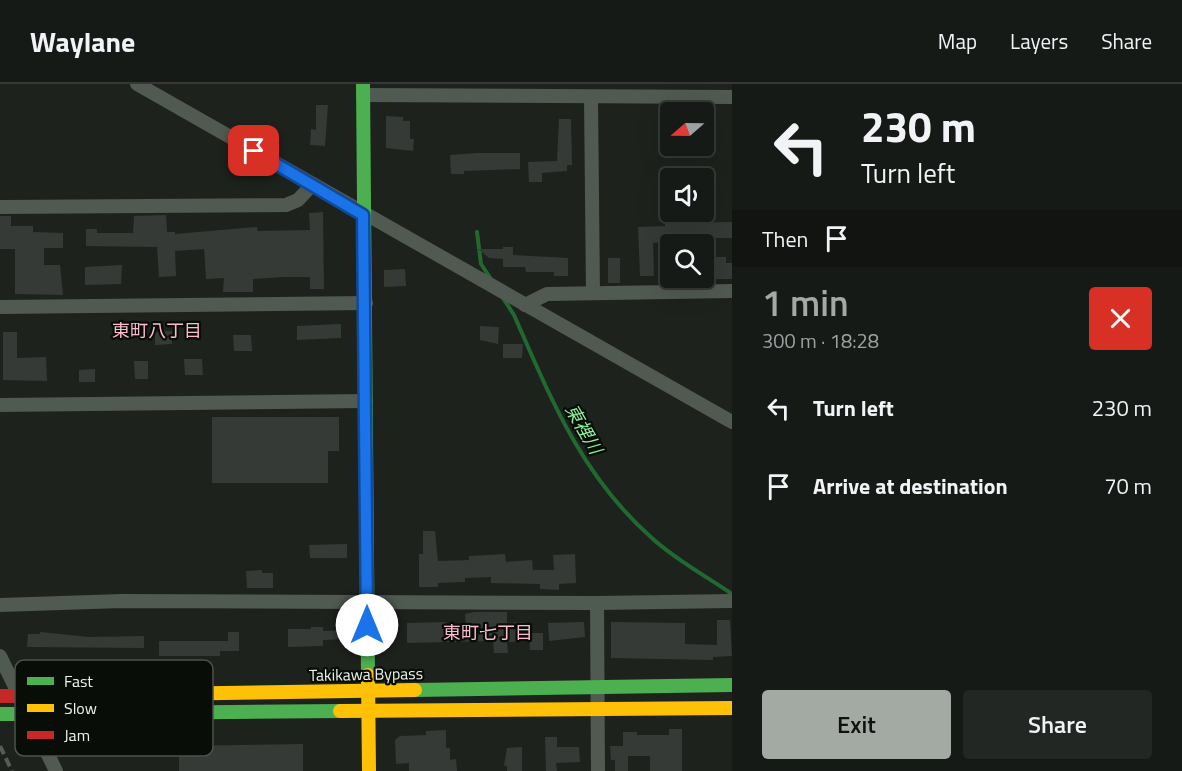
<!DOCTYPE html>
<html lang="en">
<head>
<meta charset="utf-8">
<style>
  body { margin:0; font-family:"Titillium Web","Noto Sans JP",sans-serif; background:#232723; color:#f1f3f6; height:100vh; display:flex; flex-direction:column; font-size:22px; white-space:nowrap }
  * { box-sizing:border-box; margin:0 }
  p { font-size:20px; color:#9ea1a1 }
  .icon { flex:none; width:33px; height:33px; fill:none; stroke:currentColor; stroke-width:2; stroke-linecap:round; stroke-linejoin:round }
  .map { position:relative; flex:1; overflow:hidden }
  .panel { display:flex; flex-direction:column; background:#161a16; width:450px }
  .panel>* { flex:none }
  .guide { background:#161a16; color:#f1f3f6; overflow:hidden }
  .needle { width:39px; rotate:250deg }
  .fabs { position:absolute; left:660px; top:18px; display:grid; gap:12px }
  .fabs a { display:grid; place-items:center; width:54px; height:54px; border-radius:6px; background:#161a16; box-shadow:0 6px 24px #0002,0 0 0 2px #353835; font-size:30px }
  .pin { position:absolute; display:grid; place-items:center; width:51px; height:51px; color:#fff; margin:-26px; border-radius:12px; box-shadow:0 3px 9px #0006 }
  .me { position:absolute; width:66px; margin:-33px; rotate:0deg; stroke-linejoin:round; filter:drop-shadow(0 0 4px #0008) }
  .turn { display:flex; align-items:center; gap:21px; height:126px; padding:0 30px; font-size:27px }
  .turn .icon { width:78px; height:78px; stroke-width:2.5 }
  .turn b { display:block; font-size:42px; line-height:51px }
  .then { display:flex; align-items:center; height:57px; padding:0 30px; background:#0003; gap:12px; font-size:22px }
  .round { display:grid; place-items:center; flex:none; width:63px; height:63px; border-radius:6px; background:#232723 }
  .head { display:flex; align-items:center; justify-content:space-between; height:102px; padding:0 30px }
  h1 { font-size:36px; font-weight:600; line-height:45px; color:#a3aaa3 }
  .primary-button { display:flex; gap:12px; margin-top:auto; padding:12px 30px }
  .primary-button a { flex:1; height:69px; border-radius:6px; background:#a3aaa3; color:#111; font-size:24px; font-weight:600; line-height:69px; text-align:center }
  .primary-button a+a { background:#232723; color:#f1f3f6 }
  ul { padding:0; list-style:none }
  li { display:flex; align-items:center; gap:18px; height:78px; padding:0 30px }
  li div { flex:1 }
  li b { display:block; font-size:22px }
  li em { font-style:normal }
  header { display:flex; align-items:center; gap:36px; box-sizing:border-box; height:84px; padding:0 30px; background:#161a16; border-bottom:2px solid #353835 }
  header strong { font-size:28px }
  nav { display:flex; gap:33px; margin-inline-start:auto; font-size:21px }
  main { display:flex; flex:1; min-height:0 }
  .map>svg:first-child { display:block }
  .lines { fill:none; stroke-linecap:round; stroke-linejoin:round }
  .stream { stroke:#216930; stroke-width:4 }
  .building { fill:#353a36 }
  .street { stroke:#505a51; stroke-width:14 }
  .fast { stroke:#4caf50; stroke-width:14 }
  .slow { stroke:#ffc107; stroke-width:14 }
  .rail { stroke:#565d56; stroke-width:4; stroke-dasharray:9 4.5; stroke-linecap:butt }
  .fast-bridge { stroke:#4caf50; stroke-width:14 }
  .jam-bridge { stroke:#c62828; stroke-width:14 }
  .route-casing { stroke:#114b97; stroke-width:15 }
  .route { stroke:#1a73e8; stroke-width:10 }
  .labels { text-anchor:middle; dominant-baseline:central; stroke-width:4.5; stroke-linejoin:round; paint-order:stroke }
  .street-label { font-size:16px; fill:#ebf3eb; stroke:#080d08 }
  .neighbourhood-label { font-size:18px; fill:#fdbbd1; stroke:#080d08 }
  .water-label { font-size:18px; font-style:italic; fill:#8df19a; stroke:#080d08 }
  .key { fill:#080d08; stroke:#4c524c; stroke-width:1.5 }
  .key-label { font-size:16px; fill:#ebf3eb }
</style>
</head>
<body>
<header>
<strong>Waylane</strong>
<nav><a>Map</a><a>Layers</a><a>Share</a></nav>
</header>
<main>
<div class="map">
<svg width="732" height="687" viewBox="0 0 732 687">
  <rect width="100%" height="100%" fill="#1d221d"/>
  <g class="lines">
    <g class="stream">
      <polyline points="477,148 481,180 491,195"/>
      <path d="M503,214L514,231C551,315 582,393 653,455C676,476 706,492 732,510"/>
    </g>
  </g>
  <g class="building">
    <polygon points="316,21 328,21 325,62 310,61 311,45 316,46"/>
    <polygon points="386,32 403,33 403,37 410,37 410,55 414,55 413,67 386,64"/>
    <polygon points="559,35 571,35 572,81 567,81 567,87 542,89 542,98 529,98 528,78 557,77"/>
    <polygon points="477,69 520,69 520,85 464,87 464,90 451,90 450,71"/>
    <polygon points="323,128 324,205 310,205 310,193 283,193 253,195 253,208 223,208 224,194 206,195 204,165 175,167 176,192 159,193 157,163 86,162 86,145 97,145 97,149 133,149 134,132 166,131 167,148 175,148 175,150 257,143 258,147 310,146 309,129"/>
    <polygon points="0,132 11,132 11,142 33,142 33,148 63,149 63,164 44,164 44,181 60,181 63,211 15,210 15,165 0,165"/>
    <polygon points="732,138 732,154 704,154 704,149 676,149 676,157 653,159 654,192 640,192 638,143 665,142 665,139"/>
    <polygon points="503,163 513,163 513,171 568,174 568,192 554,192 554,188 526,188 525,183 503,183 503,175 489,174 478,165 503,165"/>
    <polygon points="704,173 726,173 726,179 732,179 732,195 710,195 709,189 704,189"/>
    <rect x="608" y="174" width="12" height="25"/>
    <polygon points="122,181 121,200 85,201 85,183"/>
    <polygon points="405,185 406,202 384,203 384,186"/>
    <polygon points="341,240 341,254 297,256 297,242"/>
    <polygon points="480,242 499,243 498,260 480,256"/>
    <polygon points="172,247 172,260 155,261 155,248"/>
    <polygon points="3,248 17,248 17,274 46,273 47,297 3,296"/>
    <polygon points="233,251 251,251 252,267 234,267"/>
    <polygon points="503,260 523,260 522,274 503,274"/>
    <polygon points="184,275 202,275 203,291 185,291"/>
    <polygon points="134,277 148,277 148,295 135,295"/>
    <polygon points="95,285 95,298 79,298 79,286"/>
    <polygon points="212,333 339,333 339,367 328,367 328,399 212,399"/>
    <polygon points="423,447 435,447 438,477 469,476 469,472 505,470 506,478 532,476 533,486 554,486 553,471 575,470 576,499 559,500 559,506 540,505 540,500 491,499 491,493 465,494 465,498 438,499 438,503 419,503 419,470 423,470"/>
    <polygon points="347,460 347,474 310,474 309,461"/>
    <polygon points="262,486 262,489 273,489 273,504 247,504 246,487"/>
    <polygon points="474,528 507,528 507,539 524,538 525,557 507,558 508,569 494,569 493,557 407,559 407,539 446,538 446,545 466,544 465,530"/>
    <polygon points="717,536 730,536 732,572 713,573 713,576 611,574 611,538 685,539 685,560 717,561"/>
    <polygon points="584,538 585,553 549,557 548,539"/>
    <polygon points="311,543 323,543 323,547 346,546 346,555 323,556 323,562 288,563 288,545 311,545"/>
    <polygon points="40,548 89,553 144,552 144,564 27,563 28,550 40,550"/>
    <polygon points="228,548 239,548 239,567 220,567 220,572 159,572 159,557 228,557"/>
    <polygon points="529,549 543,549 543,566 530,566"/>
    <polygon points="669,645 682,645 682,687 650,687 650,672 628,672 628,687 615,687 615,676 611,676 610,662 623,662 623,648 637,648 637,651 669,651"/>
    <polygon points="446,646 446,664 450,664 450,676 456,675 457,687 409,687 409,679 396,680 395,656 400,652 426,651 426,647"/>
    <polygon points="545,653 557,653 557,663 579,663 580,678 556,679 557,687 546,687"/>
    <polygon points="303,660 303,687 179,687 179,662"/>
    <polygon points="522,663 522,687 507,687 507,682 504,682 507,664"/>
  </g>
  <g class="lines">
    <g class="street">
      <polyline points="137,0 732,338"/>
      <polyline points="363,11 732,13"/>
      <polyline points="591,14 593,209"/>
      <polyline points="0,123 286,121 298,116 313,100"/>
      <polyline points="525,221 547,210 732,207"/>
      <polyline points="0,223 366,219"/>
      <polyline points="0,321 366,317"/>
      <polyline points="597,519 598,687"/>
      <polyline points="0,521 122,517 597,519 732,517"/>
      <polyline points="0,572 56,687"/>
    </g>
    <g class="fast">
      <polyline points="363,0 368,591"/>
      <polyline points="415,606 732,601"/>
      <polyline points="37,630 340,627"/>
    </g>
    <g class="slow">
      <polyline points="368,591 369,687"/>
      <polyline points="30,612 415,606"/>
      <polyline points="340,627 732,624"/>
    </g>
    <polyline class="rail" points="0,662 12,687"/>
    <polyline class="fast-bridge" points="0,630 37,630"/>
    <polyline class="jam-bridge" points="0,612 30,612"/>
  </g>
  <g class="lines">
    <defs>
      <polyline id="route" points="254,67 363,131 367,541"/>
    </defs>
    <use href="#route" class="route-casing"/>
    <use href="#route" class="route"/>
  </g>
  <g class="labels">
    <g class="street-label">
      <text transform="translate(366 590) rotate(-1)">Takikawa Bypass</text>
    </g>
    <g class="neighbourhood-label">
      <text x="157" y="246">東町八丁目</text>
      <text x="488" y="548">東町七丁目</text>
    </g>
    <g class="water-label">
      <text transform="translate(584 345) rotate(60)">東裡川</text>
    </g>
  </g>
  <rect x="15" y="576" width="198" height="96" rx="9" class="key"/>
  <rect x="27" y="593" width="27" height="8" fill="#4caf50"/>
  <rect x="27" y="620" width="27" height="8" fill="#ffc107"/>
  <rect x="27" y="647" width="27" height="8" fill="#c62828"/>
  <g class="key-label">
    <text x="64" y="603">Fast</text>
    <text x="64" y="630">Slow</text>
    <text x="64" y="657">Jam</text>
  </g>
</svg>
<div class="fabs">
<a><svg class="needle" viewBox="-14 -14 28 28"><path d="M0-13l5 13h-10z" fill="#e53935"/><path d="M0 13l5-13h-10z" fill="#9ea1a1"/></svg></a>
<a><svg class="icon" aria-label="sound" viewBox="0 0 24 24"><path d="M4 9h4l5-4v14l-5-4H4zM17 9q2 3 0 6"/></svg></a>
<a><svg class="icon" aria-label="search" viewBox="0 0 24 24"><circle cx="10" cy="10" r="6"/><path d="M15 15l6 6"/></svg></a>
</div>
<div class="pin" style="left:254px;top:67px;background:#d93025"><svg class="icon" aria-label="arrive" viewBox="0 0 24 24"><path d="M6 21V4h12l-3 4 3 4H6"/></svg></div>
<svg class="me" style="left:367px;top:541px" viewBox="-20 -20 40 40"><circle r="19" fill="#fff"/><path d="M0-13L10 11 0 6-10 11z" fill="#1a73e8"/></svg>
</div>
<section class="panel">
<div class="guide">
<div class="turn"><svg class="icon" aria-label="left" viewBox="0 0 24 24"><path d="M17 20v-9H6M10 6l-5 5 5 5"/></svg><div><b>230 m</b>Turn left</div></div>
<div class="then">Then<svg class="icon" aria-label="arrive" viewBox="0 0 24 24"><path d="M6 21V4h12l-3 4 3 4H6"/></svg></div>
</div>
<div class="head"><div><h1>1 min</h1><p>300 m · 18:28</p></div><a class="round" style="background:#d93025;color:#fff"><svg class="icon" aria-label="close" viewBox="0 0 24 24"><path d="M6 6l12 12M18 6L6 18"/></svg></a></div>
<ul>
<li><svg class="icon" aria-label="left" viewBox="0 0 24 24"><path d="M17 20v-9H6M10 6l-5 5 5 5"/></svg><div><b>Turn left</b></div><em>230 m</em></li>
<li><svg class="icon" aria-label="arrive" viewBox="0 0 24 24"><path d="M6 21V4h12l-3 4 3 4H6"/></svg><div><b>Arrive at destination</b></div><em>70 m</em></li>
</ul>
<div class="primary-button"><a>Exit</a><a>Share</a></div>
</section>
</main>
</body>
</html>
